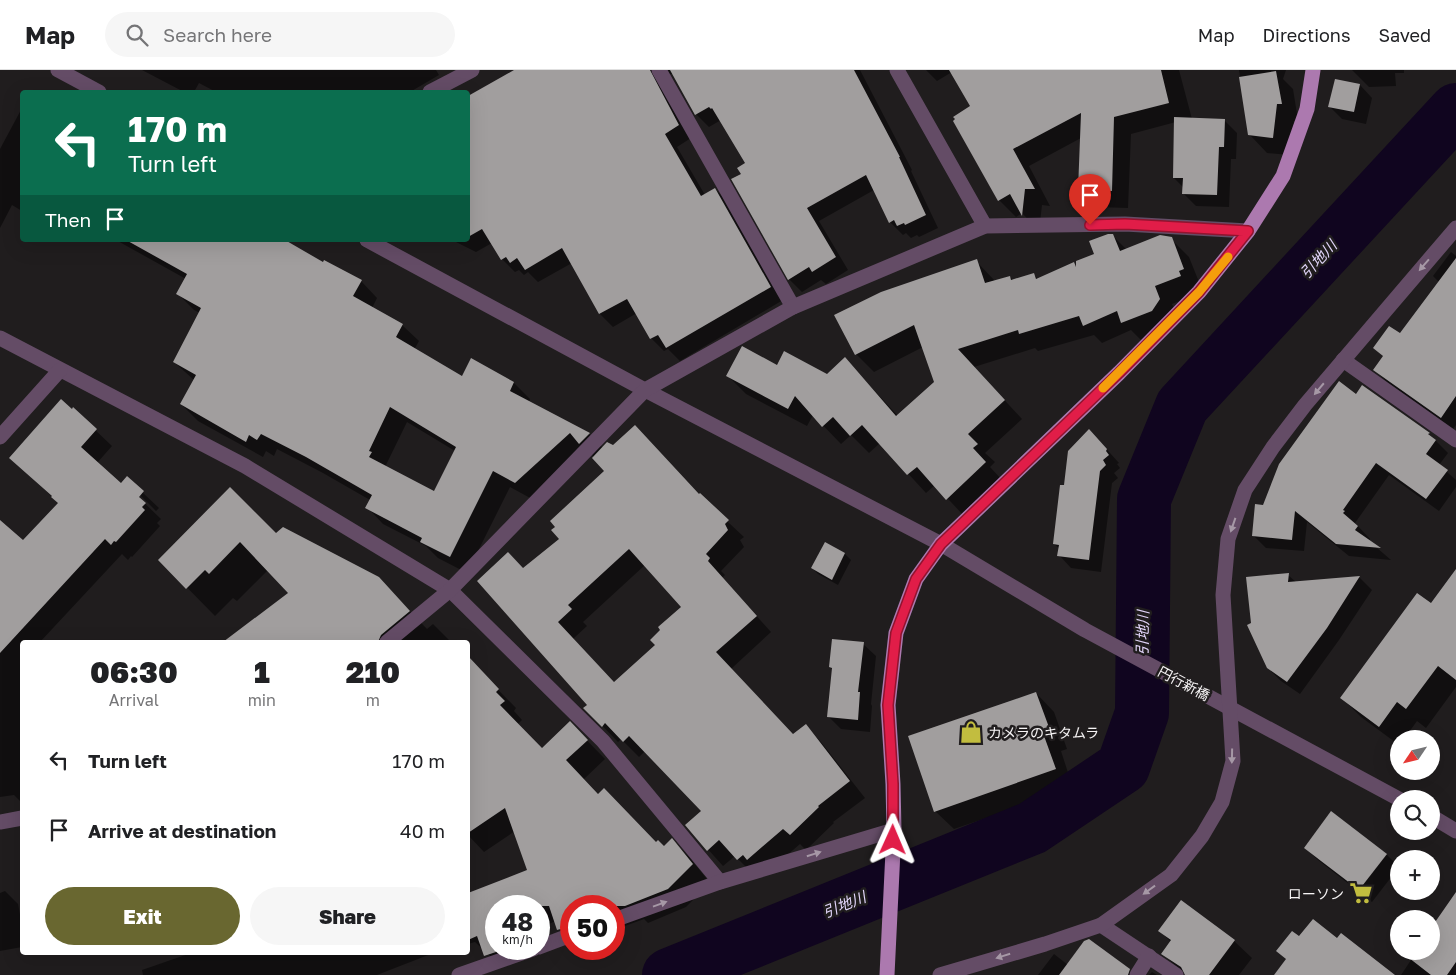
<!DOCTYPE html>
<html lang="en">
<head>
<meta charset="utf-8">
<style>
  body { margin:0; font-family:"Golos Text","Noto Sans JP",sans-serif; background:#f6f6f6; color:#202124; height:100vh; display:flex; flex-direction:column; font-size:19px; white-space:nowrap }
  * { box-sizing:border-box; margin:0 }
  p { font-size:16px; color:#757577 }
  .icon { flex:none; width:28px; height:28px; fill:none; stroke:currentColor; stroke-width:2; stroke-linecap:round; stroke-linejoin:round }
  .map { position:relative; flex:1; overflow:hidden }
  .sheet { position:absolute; left:20px; top:570px; width:450px; height:315px; display:flex; flex-direction:column; background:#fff; border-radius:5px; box-shadow:0 5px 20px #0002 }
  .sheet>* { flex:none }
  .top-card { position:absolute; left:20px; top:20px; width:450px; height:152px; border-radius:5px; box-shadow:0 5px 20px #0002; background:#0b6e4f; color:#fff; overflow:hidden }
  .needle { width:32px; rotate:235deg }
  .buttons { position:absolute; left:1390px; top:660px; display:grid; gap:10px }
  .buttons a { display:grid; place-items:center; width:50px; height:50px; border-radius:50%; background:#fff; box-shadow:0 5px 20px #0002; font-size:25px }
  .speed { position:absolute; left:485px; top:825px; display:flex; gap:10px; font-size:25px; font-weight:700; text-align:center }
  .speed>* { display:grid; place-content:center; width:65px; height:65px; border-radius:50%; background:#fff; box-shadow:0 5px 20px #0002; line-height:1 }
  .speed small { font-size:12px; font-weight:400 }
  .speed .limit { border:8px solid #d22; background:#fff; color:#111 }
  .pin { position:absolute; display:grid; place-items:center; width:42px; height:42px; color:#fff; margin:-51px -21px; border-radius:50% 50% 50% 0; rotate:-45deg; box-shadow:0 0 5px #0007 }
  .pin .icon { rotate:45deg }
  .me { position:absolute; width:55px; margin:-28px; rotate:1deg; stroke-linejoin:round; filter:drop-shadow(0 0 4px #0008) }
  .turn { display:flex; align-items:center; gap:18px; height:105px; padding:0 25px; font-size:22px }
  .turn .icon { width:65px; height:65px; stroke-width:2.5 }
  .turn b { display:block; font-size:35px; line-height:42px }
  .then { display:flex; align-items:center; height:48px; padding:0 25px; background:#0003; gap:10px; font-size:19px }
  .eta { display:flex; justify-content:space-evenly; align-items:center; height:85px; text-align:center }
  .eta b { font-size:30px; font-weight:800; line-height:35px }
  .action { display:flex; gap:10px; margin-top:auto; padding:10px 25px }
  .action a { flex:1; height:58px; border-radius:30px; background:#696730; color:#fff; font-size:20px; font-weight:800; line-height:58px; text-align:center }
  .action a+a { background:#f6f6f6; color:#202124 }
  ul { padding:0; list-style:none }
  li { display:flex; align-items:center; gap:15px; height:70px; padding:0 25px }
  li div { flex:1 }
  li b { display:block; font-size:19px }
  li em { font-style:normal }
  header { display:flex; align-items:center; gap:30px; box-sizing:border-box; height:70px; padding:0 25px; background:#fff; border-bottom:1px solid #e0e0e0 }
  header strong { font-size:24px }
  nav { display:flex; gap:28px; margin-inline-start:auto; font-size:18px }
  .search { width:350px; height:45px; background:#f6f6f6; display:flex; align-items:center; gap:12px; box-sizing:border-box; padding:0 18px; border-radius:28px; color:#757577; font-size:19px }
  .map>svg:first-child { display:block }
  .shadow { fill:#0007; fill-rule:evenodd }
  .lines { fill:none; stroke-linecap:round; stroke-linejoin:round }
  .river { stroke:#10051f; stroke-width:54 }
  .building { fill:#a19e9e; fill-rule:evenodd }
  .minor { stroke:#644c66; stroke-width:15 }
  .major { stroke:#ac79af; stroke-width:15 }
  .oneway { fill:#a698a6 }
  .route-casing { stroke:#92132f; stroke-width:12 }
  .route { stroke:#e11d48; stroke-width:9 }
  .slow { stroke:#f59e0b; stroke-width:9 }
  .labels { text-anchor:middle; dominant-baseline:central; stroke-width:5; stroke-linejoin:round; paint-order:stroke }
  .street-label { font-size:14px; fill:#f6f4f5; stroke:#201d1e }
  .poi-label { font-size:14px; fill:#f6f4f5; stroke:#201d1e; text-anchor:start }
  .water-label { font-size:15px; font-style:italic; fill:#e2d6fa; stroke:#201d1e }
</style>
</head>
<body>
<header>
<strong>Map</strong>
<div class="search"><svg class="icon" aria-label="search" viewBox="0 0 24 24"><circle cx="10" cy="10" r="6"/><path d="M15 15l6 6"/></svg>Search here</div>
<nav><a>Map</a><a>Directions</a><a>Saved</a></nav>
</header>
<div class="map">
<svg width="1456" height="905" viewBox="0 0 1456 905">
  <rect width="100%" height="100%" fill="#201d1e"/>
  <g class="shadow">
    <polygon points="142,0 436,0 439,5 410,22 216,22 199,13 194,22 184,22"/>
    <polygon points="515,0 860,0 912,100 911,101 938,158 919,167 917,165 911,168 906,163 903,165 890,152 874,120 819,151 848,200 826,214 821,210 802,222 789,209 742,104 746,94 721,50 709,57 696,44 674,4 668,4 691,68 677,77 705,125 715,119 728,132 783,230 680,291 668,279 664,281 651,268 637,243 613,257 600,244 572,193 538,212 528,202 524,205 519,200 515,202 502,189 492,173 476,182 452,170 468,170 468,28"/>
    <polygon points="926,0 1179,0 1192,49 1225,51 1237,63 1236,89 1231,89 1229,137 1196,136 1183,123 1183,117 1174,108 1176,52 1131,64 1128,138 1097,137 1080,120 1081,68 1029,96 1050,136 1042,135 1039,161 1022,143 1016,147 999,130 971,37 952,2 937,11"/>
    <polygon points="1239,0 1286,0 1283,9 1293,19 1298,50 1294,51 1290,85 1267,83 1250,65"/>
    <polygon points="1352,0 1404,0 1404,3 1395,3 1396,16 1369,17"/>
    <polygon points="1360,15 1372,28 1366,54 1342,49 1330,37"/>
    <polygon points="22,38 22,141 12,135 0,158 0,79"/>
    <polygon points="1112,165 1127,180 1171,169 1189,187 1201,217 1198,224 1172,234 1178,248 1170,258 1141,270 1131,260 1102,273 1094,265 1038,281 1035,278 974,297 1022,349 985,383 995,392 990,397 1003,411 965,447 935,415 926,423 880,373 869,383 851,365 841,374 813,345 807,356 746,324 728,306 777,297 827,305 845,289 898,346 935,313 923,277 874,302 856,284 976,191 995,211 1010,207 1013,210 1033,204 1038,209 1074,194 1077,198 1095,185"/>
    <path d="M116,170H283L323,194L361,211L377,228L372,238L402,255L419,271L414,280L462,308L514,313L530,329L529,332L589,364L603,378L699,425L744,467L740,470L744,477L721,501L725,505L722,508L771,562L731,599L794,665L806,656L821,672L865,728L833,752L834,753L806,780L800,774L764,805H754L735,786L723,796L687,756L702,741L645,681L639,687L621,669L618,672L585,638L588,635L524,500L561,469L605,401L594,387L586,379L532,429L510,417L467,503L438,488L426,476L383,454L367,437L370,430L323,403L277,379L274,386L266,381L263,387L198,351L181,334L194,310L174,292L200,243L194,240L178,224L186,209ZM407,352L455,381L434,422L385,397ZM645,495L683,537L656,575L615,613L573,569L587,556L583,552Z"/>
    <polygon points="1451,182 1456,186 1456,355 1453,359 1387,312 1375,300 1384,287 1374,278 1400,265 1439,212 1433,206"/>
    <polygon points="1363,317 1429,364 1448,383 1439,395 1456,410 1456,417 1439,441 1389,405 1355,453 1370,469 1369,471 1391,490 1349,486 1307,452 1304,481 1266,478 1253,465 1264,436"/>
    <polygon points="73,339 112,376 97,393 121,414 127,408 159,438 156,441 136,421 134,423 161,449 157,453 160,456 132,487 131,486 128,490 122,484 40,572 22,572 22,733 14,725 0,727 0,451 23,472 59,433 11,388"/>
    <polygon points="1101,373 1119,393 1117,394 1120,398 1114,403 1118,408 1112,413 1101,502 1071,498 1059,485 1060,479 1054,474 1065,417"/>
    <polygon points="230,419 276,465 378,508 427,559 433,554 451,572 232,572 229,569 289,523 268,500 237,531 233,528 215,546 160,490"/>
    <polygon points="825,474 845,484 851,490 838,515 818,504 812,498"/>
    <polygon points="1456,501 1456,617 1426,658 1417,651 1404,669 1399,669 1399,675 1361,647 1342,628 1431,535"/>
    <polygon points="1288,505 1296,512 1360,508 1372,520 1339,570 1300,624 1281,611 1268,598"/>
    <polygon points="863,574 876,586 871,634 872,636 870,662 841,659 828,646 833,600 830,597"/>
    <polygon points="468,589 516,638 514,641 522,650 518,654 542,679 570,653 605,689 584,709 599,725 656,774 664,777 672,770 690,788 710,813 686,837 648,853 644,849 614,860 614,836 571,836 571,866 556,851 539,858 539,836 496,836 496,879 522,879 500,895 475,872 468,874 468,825 529,801 515,761 484,782 468,765"/>
    <polygon points="1036,623 1054,642 1067,679 1061,681 1073,718 954,759 935,741"/>
    <polygon points="1305,778 1386,784 1399,797 1372,832 1318,790"/>
    <polygon points="5,821 18,834 22,855 22,877 0,881 0,823"/>
    <polygon points="1456,830 1456,905 1401,905 1417,881 1431,881"/>
    <polygon points="1181,832 1234,871 1252,888 1239,905 1186,905 1163,884 1171,872 1160,861"/>
    <polygon points="194,882 436,882 377,905 143,905 142,900"/>
    <polygon points="1054,884 1068,895 1129,900 1134,905 1038,905"/>
    <polygon points="1152,902 1157,905 1149,905"/>
  </g>
  <g class="lines">
    <polyline class="river" points="669,905 1032,758 1123,697 1142,643 1144,429 1182,336 1456,40"/>
  </g>
  <g class="building">
    <polygon points="514,0 650,0 679,55 665,64 701,126 715,118 771,217 666,278 658,265 650,269 627,229 599,244 562,178 525,200 517,188 510,193 506,187 501,190 482,159 468,167 468,26"/>
    <polygon points="670,0 854,0 900,87 899,87 926,145 905,155 904,153 897,156 894,150 889,153 866,105 807,138 836,187 812,202 809,197 788,210 731,109 741,104 737,98 745,93 712,38 711,39 709,37 695,45"/>
    <polygon points="949,0 1161,0 1169,33 1114,47 1112,121 1078,120 1081,43 1013,79 1035,119 1025,119 1022,146 1010,124 998,131 953,51 955,49 953,47 970,36"/>
    <polygon points="1276,1 1282,34 1277,34 1273,68 1248,65 1239,7"/>
    <polygon points="1335,9 1360,14 1354,42 1328,37"/>
    <polygon points="1174,47 1225,49 1224,77 1219,77 1217,125 1182,124 1183,108 1173,108"/>
    <polygon points="1108,164 1113,164 1120,181 1160,165 1172,167 1184,199 1179,201 1181,206 1155,216 1160,229 1152,241 1121,253 1117,241 1083,256 1079,246 1019,264 1018,260 958,279 1005,330 968,364 978,374 973,378 986,392 946,430 917,397 907,405 862,355 850,366 833,347 822,357 795,326 788,339 726,306 742,276 777,295 784,281 827,304 845,287 896,346 934,312 914,255 855,285 834,245 881,222 977,189 985,213 1010,206 1011,210 1034,203 1036,209 1074,192 1076,197 1076,191 1094,184 1089,171"/>
    <path d="M126,170H285L323,192L324,190L362,210L353,226L403,254L396,267L462,306L471,288L514,312L510,321L590,363L579,374L570,363L515,413L493,401L450,487L420,472L422,468L365,438L372,425L306,387L261,364L257,370L249,365L246,372L180,334L196,305L173,292L201,238L176,224L187,204ZM390,337L456,377L434,421L369,387L372,382L369,381Z"/>
    <polygon points="1456,188 1456,326 1441,348 1373,300 1383,286 1373,278 1389,256 1400,263"/>
    <polygon points="1339,311 1356,324 1362,315 1430,363 1428,364 1436,370 1426,384 1448,400 1426,429 1376,393 1343,440 1345,441 1343,443 1358,456 1355,460 1381,478 1336,474 1295,441 1292,470 1252,466 1255,434 1263,435 1279,394"/>
    <polygon points="61,329 72,339 73,337 97,359 81,377 121,413 127,406 144,421 139,427 146,433 142,437 145,440 116,472 114,471 111,475 105,469 0,583 0,450 23,470 58,433 51,427 52,426 9,388"/>
    <path d="M635,355L699,424L700,423L729,450L725,454L728,460L706,484L710,488L708,491L757,546L716,582L793,664L806,654L850,711L818,736L819,737L790,765L783,759L747,790L743,785L737,790L719,770L707,781L685,755L701,741L629,666L623,672L605,653L602,657L583,638L587,635L477,511L508,482L523,498L559,469L551,460L555,457L550,451L604,401L592,388L607,372L613,375ZM629,479L681,537L658,557L660,560L650,570L655,575L614,612L558,552L572,539L568,535Z"/>
    <polygon points="1089,359 1107,379 1106,381 1109,385 1103,390 1106,395 1100,401 1089,490 1057,486 1059,475 1053,474 1060,415 1064,415 1068,381"/>
    <polygon points="230,417 276,463 283,457 379,507 410,541 381,565 378,572 223,572 288,523 240,472 209,504 205,500 186,519 158,490"/>
    <polygon points="825,472 845,483 832,510 811,498"/>
    <polygon points="1456,499 1456,610 1438,596 1406,639 1397,632 1379,657 1340,628 1417,523 1431,533"/>
    <polygon points="1289,503 1288,512 1360,506 1327,558 1287,612 1267,598 1247,555 1251,553 1246,507"/>
    <polygon points="832,569 864,572 858,622 860,622 858,650 827,647 832,598 829,597"/>
    <polygon points="468,586 499,619 496,622 505,631 500,635 542,678 570,651 588,670 566,690 598,724 604,718 656,772 658,770 664,776 672,768 693,794 668,819 625,836 571,836 571,856 557,860 549,836 496,836 496,882 484,886 477,866 468,870 468,823 527,800 505,738 468,763"/>
    <polygon points="1036,622 1050,660 1043,663 1056,699 934,742 908,666"/>
    <polygon points="1331,741 1387,784 1359,820 1304,778"/>
    <polygon points="1456,822 1456,892 1447,905 1431,905 1400,881 1431,881 1431,858"/>
    <polygon points="1181,830 1235,870 1209,905 1185,905 1181,897 1161,884 1171,870 1158,861"/>
    <polygon points="1313,849 1337,868 1341,863 1395,905 1274,905 1286,889 1276,881 1292,861 1299,866"/>
    <polygon points="1089,869 1130,899 1128,905 1059,905 1084,871"/>
  </g>
  <g class="lines">
    <g class="minor">
      <polyline points="58,0 99,22"/>
      <polyline points="659,0 793,237"/>
      <polyline points="897,0 985,156"/>
      <polyline points="430,22 472,0"/>
      <polyline points="367,170 645,320 941,474 1085,560 1399,729"/>
      <polyline points="0,268 245,396 450,520 603,671 720,812"/>
      <polyline points="1343,290 1456,370"/>
      <polyline points="0,367 60,300"/>
      <polyline points="387,572 450,520 645,320 793,237 985,156 1125,154 1248,161"/>
      <polyline points="1431,746 1456,761"/>
      <polyline points="0,752 22,748"/>
      <polyline points="614,850 720,812 894,760"/>
      <polyline points="1101,855 1176,905"/>
      <polyline points="539,877 571,865"/>
      <polyline points="459,905 533,879"/>
      <polyline points="940,905 1045,874 1101,855 1171,805 1202,766 1222,732 1233,691 1223,525 1228,469 1245,420 1273,377 1305,335 1456,158"/>
      <polyline points="1137,905 1149,886"/>
    </g>
    <polyline class="major" points="887,905 894,760 893,714 888,635 896,563 916,509 941,474 1119,303 1199,222 1248,161 1283,106 1307,39 1313,0"/>
  </g>
  <defs><path id="oneway-solid" d="M-6-.8H1V-3.2L6.5 0L1 3.2V.8H-6Z" transform="scale(1.25)"/></defs>
  <g class="oneway">
    <use href="#oneway-solid" transform="translate(1424 195) rotate(131)"/>
    <use href="#oneway-solid" transform="translate(1319 319) rotate(130)"/>
    <use href="#oneway-solid" transform="translate(1233 455) rotate(109)"/>
    <use href="#oneway-solid" transform="translate(1232 686) rotate(91)"/>
    <use href="#oneway-solid" transform="translate(814 784) rotate(-17)"/>
    <use href="#oneway-solid" transform="translate(1149 820) rotate(144)"/>
    <use href="#oneway-solid" transform="translate(660 834) rotate(-20)"/>
    <use href="#oneway-solid" transform="translate(1003 886) rotate(163)"/>
  </g>
  <g class="lines">
    <defs>
      <polyline id="route" points="893,770 893,714 888,635 896,563 916,509 941,474 1119,303 1199,222 1248,161 1125,154 1090,155"/>
    </defs>
    <use href="#route" class="route-casing"/>
    <use href="#route" class="route"/>
    <polyline class="slow" points="1103,318 1199,222 1228,187"/>
  </g>
  <defs>
    <symbol id="shop-bare" viewBox="-9 -9 18 18"><path d="M-5-2.5h2.3a2.7 3.5 0 0 1 5.4 0H5L5.5 6h-11ZM-1.5-2.5h3a1.5 2.3 0 0 0-3 0Z" fill="#c2bd3f" stroke="#201d1e" stroke-width="2.5" paint-order="stroke"/></symbol>
    <symbol id="supermarket-bare" viewBox="-9 -9 18 18"><path d="M-6-5.5h2.5l.6 2H6L4.5 2H-2.5L-4.4-4H-6ZM-1.5 3.2a1.3 1.3 0 1 0 .1 0ZM3 3.2a1.3 1.3 0 1 0 .1 0Z" fill="#c2bd3f" stroke="#201d1e" stroke-width="2.5" paint-order="stroke"/></symbol>
  </defs>
  <g fill-rule="evenodd">
    <use href="#shop-bare" x="955" y="646" width="32" height="32"/>
    <use href="#supermarket-bare" x="1345" y="807" width="32" height="32"/>
  </g>
  <g class="labels">
    <g class="street-label">
      <text transform="translate(1184 613) rotate(28)">円行新橋</text>
    </g>
    <g class="poi-label">
      <text x="988" y="662">カメラのキタムラ</text>
      <text x="1344" y="823" text-anchor="end">ローソン</text>
    </g>
    <g class="water-label">
      <text transform="translate(1318 189) rotate(-47)">引地川</text>
      <text transform="translate(1142 563) rotate(-89)">引地川</text>
      <text transform="translate(844 834) rotate(-22)">引地川</text>
    </g>
  </g>
</svg>
<div class="buttons">
<a><svg class="needle" viewBox="-14 -14 28 28"><path d="M0-13l5 13h-10z" fill="#e53935"/><path d="M0 13l5-13h-10z" fill="#757577"/></svg></a>
<a><svg class="icon" aria-label="search" viewBox="0 0 24 24"><circle cx="10" cy="10" r="6"/><path d="M15 15l6 6"/></svg></a>
<a>+</a>
<a>−</a>
</div>
<div class="speed"><div>48<small>km/h</small></div><div class="limit">50</div></div>
<div class="pin" style="left:1090px;top:155px;background:#d93025"><svg class="icon" aria-label="arrive" viewBox="0 0 24 24"><path d="M6 21V4h12l-3 4 3 4H6"/></svg></div>
<svg class="me" style="left:893px;top:770px" viewBox="-20 -20 40 40"><path d="M0-17L14 15 0 8-14 15z" fill="#e11d48" stroke="#fff" stroke-width="4"/></svg>
<div class="top-card">
<div class="turn"><svg class="icon" aria-label="left" viewBox="0 0 24 24"><path d="M17 20v-9H6M10 6l-5 5 5 5"/></svg><div><b>170 m</b>Turn left</div></div>
<div class="then">Then<svg class="icon" aria-label="arrive" viewBox="0 0 24 24"><path d="M6 21V4h12l-3 4 3 4H6"/></svg></div>
</div>
<section class="sheet">
<div class="eta">
<div><b>06:30</b><p>Arrival</p></div>
<div><b>1</b><p>min</p></div>
<div><b>210</b><p>m</p></div>
</div>
<ul>
<li><svg class="icon" aria-label="left" viewBox="0 0 24 24"><path d="M17 20v-9H6M10 6l-5 5 5 5"/></svg><div><b>Turn left</b></div><em>170 m</em></li>
<li><svg class="icon" aria-label="arrive" viewBox="0 0 24 24"><path d="M6 21V4h12l-3 4 3 4H6"/></svg><div><b>Arrive at destination</b></div><em>40 m</em></li>
</ul>
<div class="action"><a>Exit</a><a>Share</a></div>
</section>
</div>
</body>
</html>
